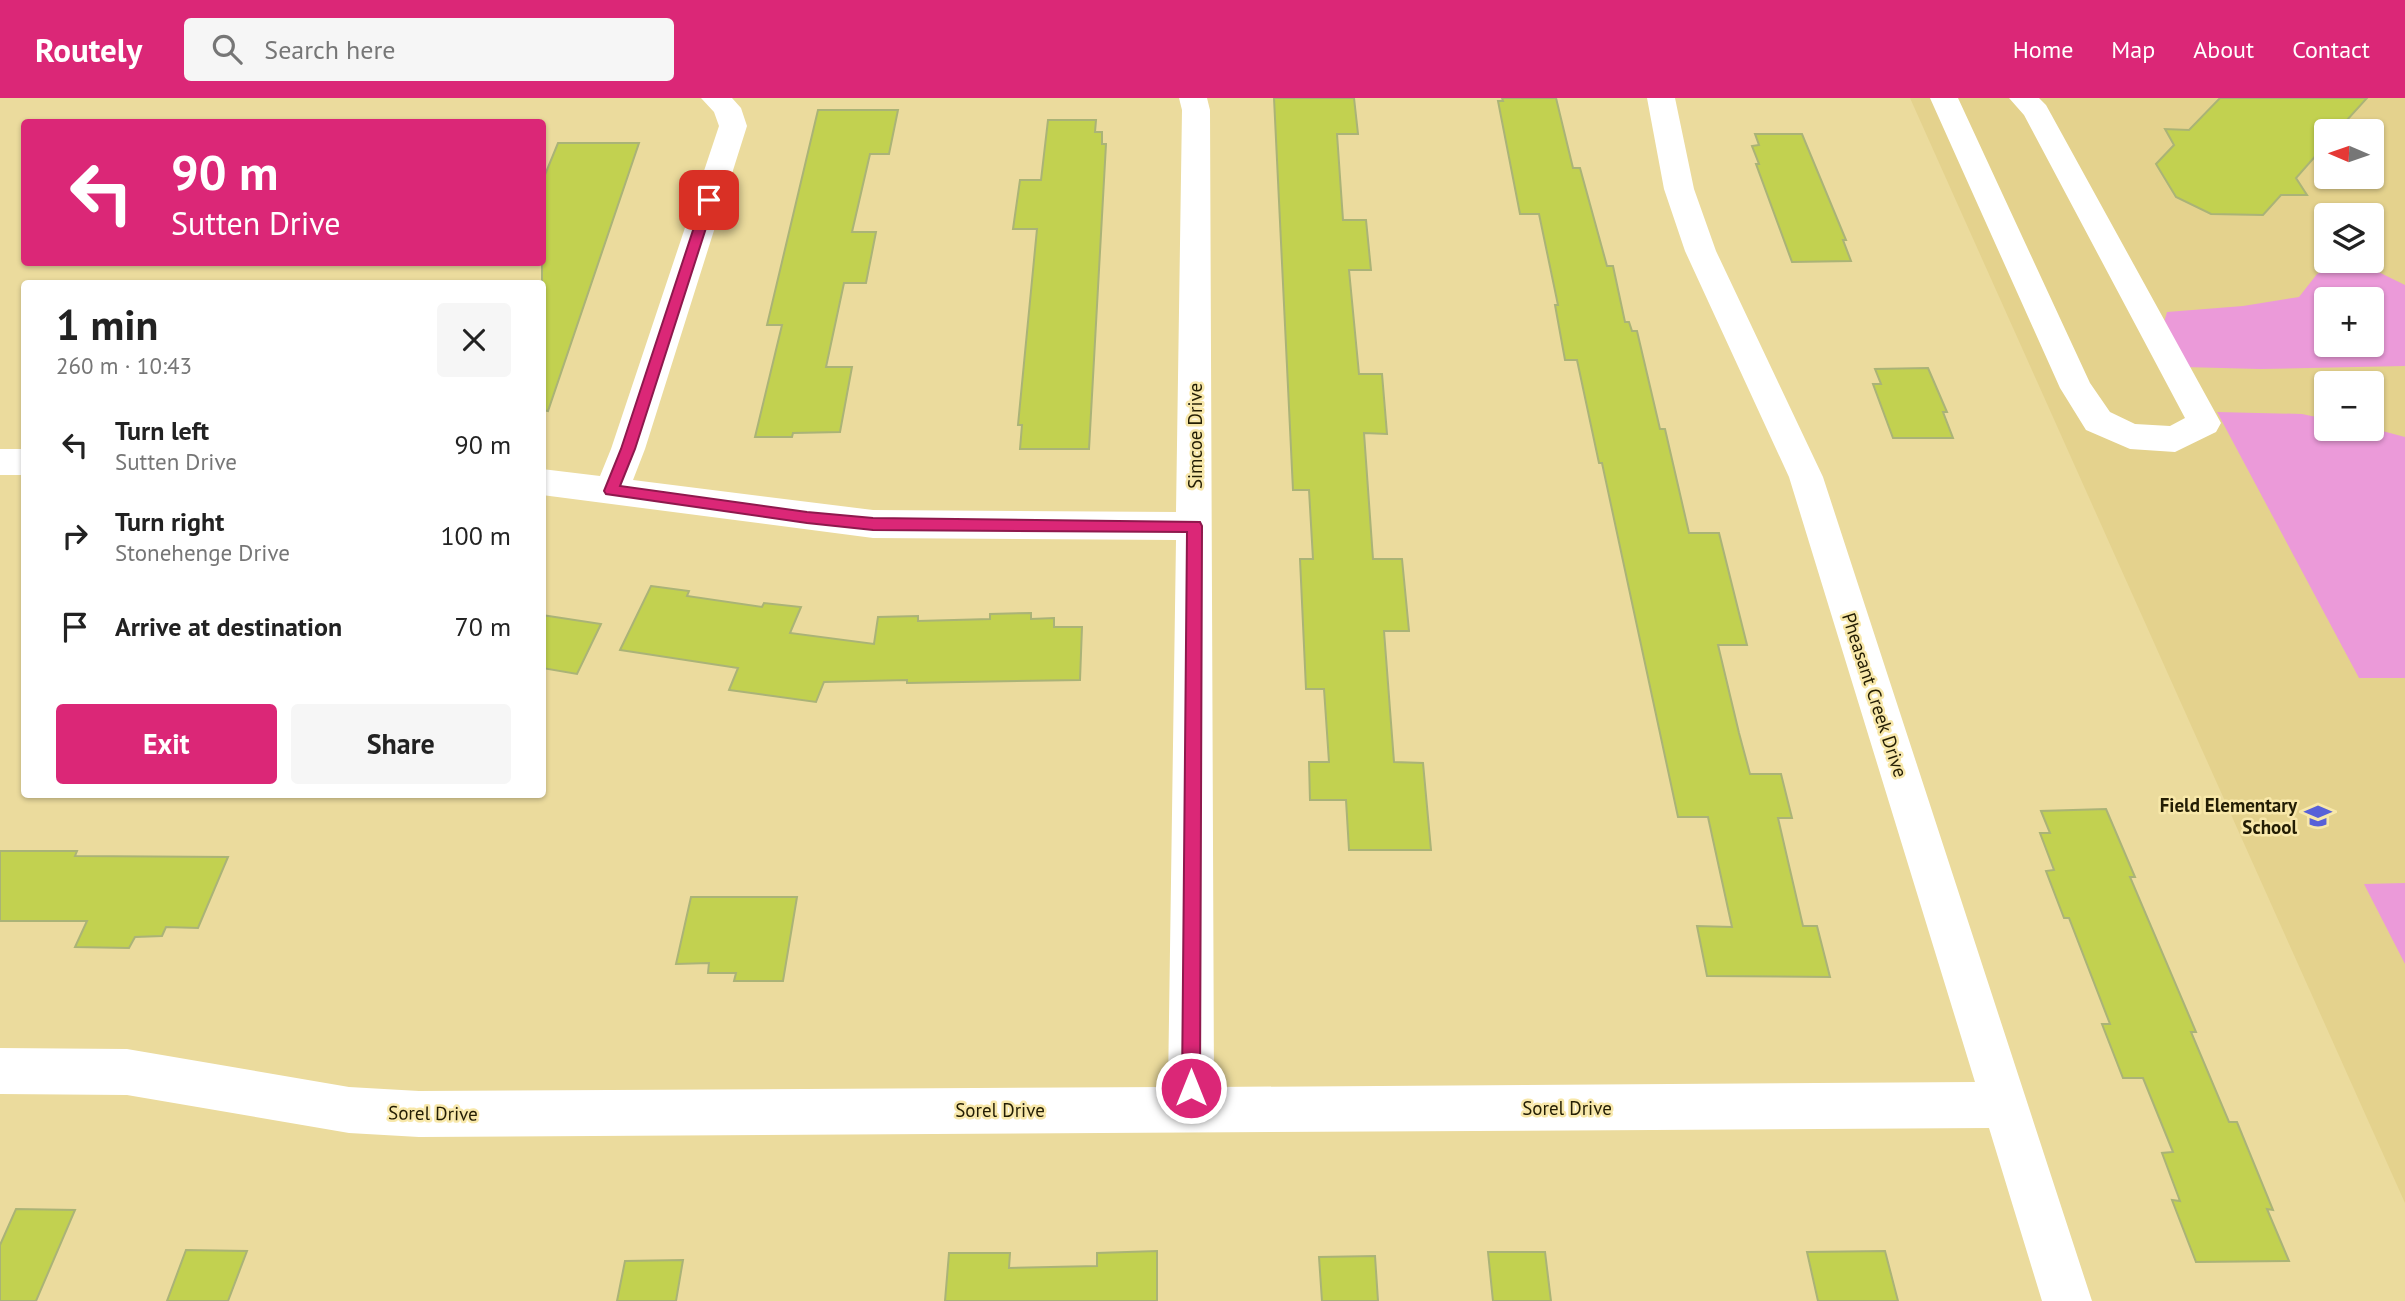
<!DOCTYPE html>
<html lang="en">
<head>
<meta charset="utf-8">
<style>
  body { margin:0; font-family:"PT Sans",sans-serif; background:#f6f6f6; color:#222; height:100vh; display:flex; flex-direction:column; font-size:26px; white-space:nowrap }
  * { box-sizing:border-box; margin:0 }
  p { font-size:23px; color:#767676 }
  .icon { flex:none; width:38px; height:38px; fill:none; stroke:currentColor; stroke-width:2; stroke-linecap:round; stroke-linejoin:round }
  .map { position:relative; flex:1; overflow:hidden }
  .side { position:absolute; left:21px; top:182px; width:525px; height:518px; display:flex; flex-direction:column; background:#fff; border-radius:7px; box-shadow:0 2px 5px #0004 }
  .side>* { flex:none }
  .top-card { position:absolute; left:21px; top:21px; width:525px; height:147px; border-radius:7px; box-shadow:0 2px 5px #0004; background:#db2777; color:#fff; overflow:hidden }
  .needle { width:46px; rotate:272deg }
  .tools { position:absolute; left:2314px; top:21px; display:grid; gap:14px }
  .tools a { display:grid; place-items:center; width:70px; height:70px; border-radius:7px; background:#fff; box-shadow:0 2px 5px #0004; font-size:35px }
  .pin { position:absolute; display:grid; place-items:center; width:60px; height:60px; color:#fff; margin:-30px; border-radius:14px; box-shadow:0 4px 10px #0006 }
  .me { position:absolute; width:77px; margin:-38px; rotate:0deg; stroke-linejoin:round; filter:drop-shadow(0 0 5px #0008) }
  .turn { display:flex; align-items:center; gap:24px; height:147px; padding:0 35px; font-size:32px }
  .turn .icon { width:91px; height:91px; stroke-width:2.5 }
  .turn b { display:block; font-size:49px; line-height:60px }
  .round { display:grid; place-items:center; flex:none; width:74px; height:74px; border-radius:7px; background:#f6f6f6 }
  .summary { display:flex; align-items:center; justify-content:space-between; height:119px; padding:0 35px }
  h1 { font-size:42px; font-weight:800; line-height:52px }
  .button { display:flex; gap:14px; margin-top:auto; padding:14px 35px }
  .button a { flex:1; height:80px; border-radius:7px; background:#db2777; color:#fff; font-size:28px; font-weight:800; line-height:80px; text-align:center }
  .button a+a { background:#f6f6f6; color:#222 }
  ul { padding:0; list-style:none }
  li { display:flex; align-items:center; gap:21px; height:91px; padding:0 35px }
  li div { flex:1 }
  li b { display:block; font-size:26px }
  li em { font-style:normal }
  header { display:flex; align-items:center; gap:42px; box-sizing:border-box; height:98px; padding:0 35px; background:#db2777; color:#fff }
  header strong { font-size:33px }
  nav { display:flex; gap:38px; margin-inline-start:auto; font-size:24px }
  .search { width:490px; height:63px; background:#f6f6f6; display:flex; align-items:center; gap:18px; box-sizing:border-box; padding:0 24px; border-radius:7px; color:#767676; font-size:26px }
  .map>svg:first-child { display:block }
  .built { fill:#e4d28d; fill-rule:evenodd }
  .green { fill:#eb9ad9; fill-rule:evenodd }
  .building { fill:#c2d150; stroke:#aab377; stroke-width:2 }
  .lines { fill:none; stroke-linecap:round; stroke-linejoin:round }
  .minor { fill:#fff; fill-rule:evenodd }
  .route { fill:#db2777; stroke:#8e194d; stroke-width:2 }
  .labels { text-anchor:middle; dominant-baseline:central; stroke-width:5; stroke-linejoin:round; paint-order:stroke }
  .street-label { font-size:19px; fill:#231d04; stroke:#f8e8aa }
  .poi-label { font-size:19px; font-weight:bold; fill:#231d04; stroke:#f8e8aa; text-anchor:end }
</style>
</head>
<body>
<header>
<strong>Routely</strong>
<div class="search"><svg class="icon" aria-label="search" viewBox="0 0 24 24"><circle cx="10" cy="10" r="6"/><path d="M15 15l6 6"/></svg>Search here</div>
<nav><a>Home</a><a>Map</a><a>About</a><a>Contact</a></nav>
</header>
<div class="map">
<svg width="2405" height="1203" viewBox="0 0 2405 1203">
  <rect width="100%" height="100%" fill="#ebdb9d"/>
  <path class="built" d="M1910,0H2405V1105ZM2326,33H2371V79H2326ZM2326,117H2371V163H2326ZM2326,201H2371V247H2326ZM2326,285H2371V331H2326Z"/>
  <g class="green">
    <path d="M2342,163H2356L2405,187V268L2260,271L2183,269L2158,244L2167,214L2243,208L2299,199L2317,176ZM2326,201H2371V247H2326Z"/>
    <polygon points="2217,314 2302,316 2326,321 2326,331 2371,330 2405,339 2405,580 2359,580"/>
    <polygon points="2405,785 2405,866 2364,786"/>
  </g>
  <g class="building">
    <polygon points="1274,0 1354,0 1358,36 1337,36 1343,122 1366,122 1371,172 1349,172 1359,276 1382,276 1387,336 1364,335 1373,461 1402,461 1409,533 1384,533 1394,664 1423,665 1431,752 1349,752 1346,702 1310,702 1309,664 1329,664 1324,591 1306,591 1300,461 1313,461 1309,392 1293,392"/>
    <polygon points="1502,0 1556,0 1573,70 1580,70 1607,168 1613,168 1625,224 1629,224 1632,233 1637,233 1660,331 1665,331 1689,435 1719,435 1747,547 1718,547 1739,635 1750,676 1781,676 1792,720 1778,720 1803,828 1817,828 1830,879 1707,878 1697,828 1732,829 1708,719 1678,719 1602,365 1599,365 1577,262 1565,262 1555,207 1558,207 1539,116 1520,116 1498,3 1503,3"/>
    <polygon points="2220,0 2367,0 2337,33 2326,33 2326,46 2296,80 2307,97 2281,97 2263,117 2211,116 2176,99 2156,66 2174,47 2165,31 2189,32"/>
    <polygon points="818,12 898,12 889,56 870,56 852,134 876,134 866,185 844,185 826,269 852,269 840,334 793,335 792,339 755,339 782,227 767,227"/>
    <polygon points="1048,22 1096,22 1095,34 1102,34 1102,46 1106,46 1089,351 1020,351 1022,327 1018,327 1037,131 1013,131 1020,82 1041,82"/>
    <polygon points="1755,36 1802,36 1846,142 1843,142 1851,163 1792,164 1756,66 1759,66 1752,48 1759,47"/>
    <polygon points="558,45 639,45 548,313 542,312 542,84"/>
    <polygon points="1928,270 1947,314 1943,314 1953,340 1893,340 1873,286 1881,286 1875,271"/>
    <polygon points="651,488 689,493 687,498 762,509 764,505 801,509 790,535 874,546 878,519 918,518 918,523 990,521 990,516 1031,515 1031,521 1054,520 1054,529 1082,529 1080,582 907,585 907,582 824,584 816,604 729,592 738,570 620,552"/>
    <polygon points="542,517 601,526 577,576 542,570"/>
    <polygon points="2106,711 2135,779 2130,779 2196,934 2191,934 2229,1024 2237,1024 2273,1112 2267,1111 2289,1163 2196,1164 2172,1102 2180,1103 2162,1055 2173,1054 2143,980 2123,980 2102,926 2110,926 2069,820 2064,820 2046,773 2054,772 2040,735 2050,735 2041,713"/>
    <polygon points="0,753 77,753 75,758 228,759 198,830 166,829 162,838 135,839 129,850 75,849 87,823 0,823"/>
    <polygon points="691,799 797,799 783,883 734,883 736,875 708,875 709,865 676,866"/>
    <polygon points="16,1111 75,1112 36,1203 0,1203 0,1147"/>
    <polygon points="186,1152 247,1153 228,1203 167,1203"/>
    <polygon points="1157,1153 1157,1203 945,1203 949,1155 1010,1155 1009,1170 1097,1168 1097,1155"/>
    <polygon points="1885,1153 1898,1203 1818,1203 1807,1154"/>
    <polygon points="1488,1154 1545,1154 1551,1203 1493,1203"/>
    <polygon points="1375,1158 1378,1203 1322,1203 1319,1159"/>
    <polygon points="683,1162 676,1203 617,1203 625,1163"/>
  </g>
  <g class="lines">
    <g class="minor">
      <polygon points="701,0 732,0 741,10 747,28 645,351 633,382 873,412 1176,414 1182,12 1179,0 1207,0 1210,12 1214,989 1975,984 1789,379 1685,153 1664,91 1647,0 1675,0 1694,91 1716,153 1823,379 2092,1203 2042,1203 1989,1030 419,1039 349,1035 127,997 0,996 0,950 127,951 349,989 419,993 1168,989 1176,442 873,440 542,397 542,371 600,378 611,351 719,28 714,14"/>
      <polygon points="1930,0 1958,0 2090,285 2110,314 2135,326 2170,328 2185,320 2024,17 2009,0 2039,0 2046,7 2221,325 2216,334 2175,354 2130,351 2086,332 2060,290"/>
      <rect x="0" y="351" width="24" height="26"/>
    </g>
  </g>
  <polygon class="route" points="709,98 715,102 635,351 620,388 807,414 873,420 1200,424 1202,428 1200,990 1198,996 1191,999 1184,996 1182,990 1187,434 873,432 807,425 606,396 604,393 621,351 703,102"/>
  <defs>
    <symbol id="school-bare" viewBox="-9 -9 18 18"><path d="M0-5L7-2L0 1L-7-2ZM-4 1L0 2.5L4 1V4Q0 6-4 4Z" fill="#5861d8" stroke="#f8e8aa" stroke-width="2.5" paint-order="stroke"/></symbol>
  </defs>
  <g fill-rule="evenodd">
    <use href="#school-bare" x="2299" y="699" width="38" height="38"/>
  </g>
  <g class="labels">
    <g class="street-label">
      <text transform="translate(1195 338) rotate(-90)">Simcoe Drive</text>
      <text transform="translate(1875 597) rotate(72)">Pheasant Creek Drive</text>
      <text x="1567" y="1010">Sorel Drive</text>
      <text x="1000" y="1012">Sorel Drive</text>
      <text transform="translate(433 1015) rotate(1)">Sorel Drive</text>
    </g>
    <g class="poi-label">
      <text x="2297" y="707">Field Elementary<tspan x="2297" dy="22">School</tspan></text>
    </g>
  </g>
</svg>
<div class="tools">
<a><svg class="needle" viewBox="-14 -14 28 28"><path d="M0-13l5 13h-10z" fill="#e53935"/><path d="M0 13l5-13h-10z" fill="#767676"/></svg></a>
<a><svg class="icon" aria-label="layers" viewBox="0 0 24 24"><path d="M12 4l9 5-9 5-9-5zM3 14l9 5 9-5"/></svg></a>
<a>+</a>
<a>−</a>
</div>
<div class="pin" style="left:709px;top:102px;background:#d93025"><svg class="icon" aria-label="arrive" viewBox="0 0 24 24"><path d="M6 21V4h12l-3 4 3 4H6"/></svg></div>
<svg class="me" style="left:1191px;top:990px" viewBox="-20 -20 40 40"><circle r="17" fill="#db2777" stroke="#fff" stroke-width="3"/><path d="M0-11L8 9 0 5-8 9z" fill="#fff"/></svg>
<div class="top-card">
<div class="turn"><svg class="icon" aria-label="left" viewBox="0 0 24 24"><path d="M17 20v-9H6M10 6l-5 5 5 5"/></svg><div><b>90 m</b>Sutten Drive</div></div>
</div>
<section class="side">
<div class="summary"><div><h1>1 min</h1><p>260 m · 10:43</p></div><a class="round"><svg class="icon" aria-label="close" viewBox="0 0 24 24"><path d="M6 6l12 12M18 6L6 18"/></svg></a></div>
<ul>
<li><svg class="icon" aria-label="left" viewBox="0 0 24 24"><path d="M17 20v-9H6M10 6l-5 5 5 5"/></svg><div><b>Turn left</b><p>Sutten Drive</p></div><em>90 m</em></li>
<li><svg class="icon" aria-label="right" viewBox="0 0 24 24"><path d="M7 20v-9h11M14 6l5 5-5 5"/></svg><div><b>Turn right</b><p>Stonehenge Drive</p></div><em>100 m</em></li>
<li><svg class="icon" aria-label="arrive" viewBox="0 0 24 24"><path d="M6 21V4h12l-3 4 3 4H6"/></svg><div><b>Arrive at destination</b></div><em>70 m</em></li>
</ul>
<div class="button"><a>Exit</a><a>Share</a></div>
</section>
</div>
</body>
</html>
